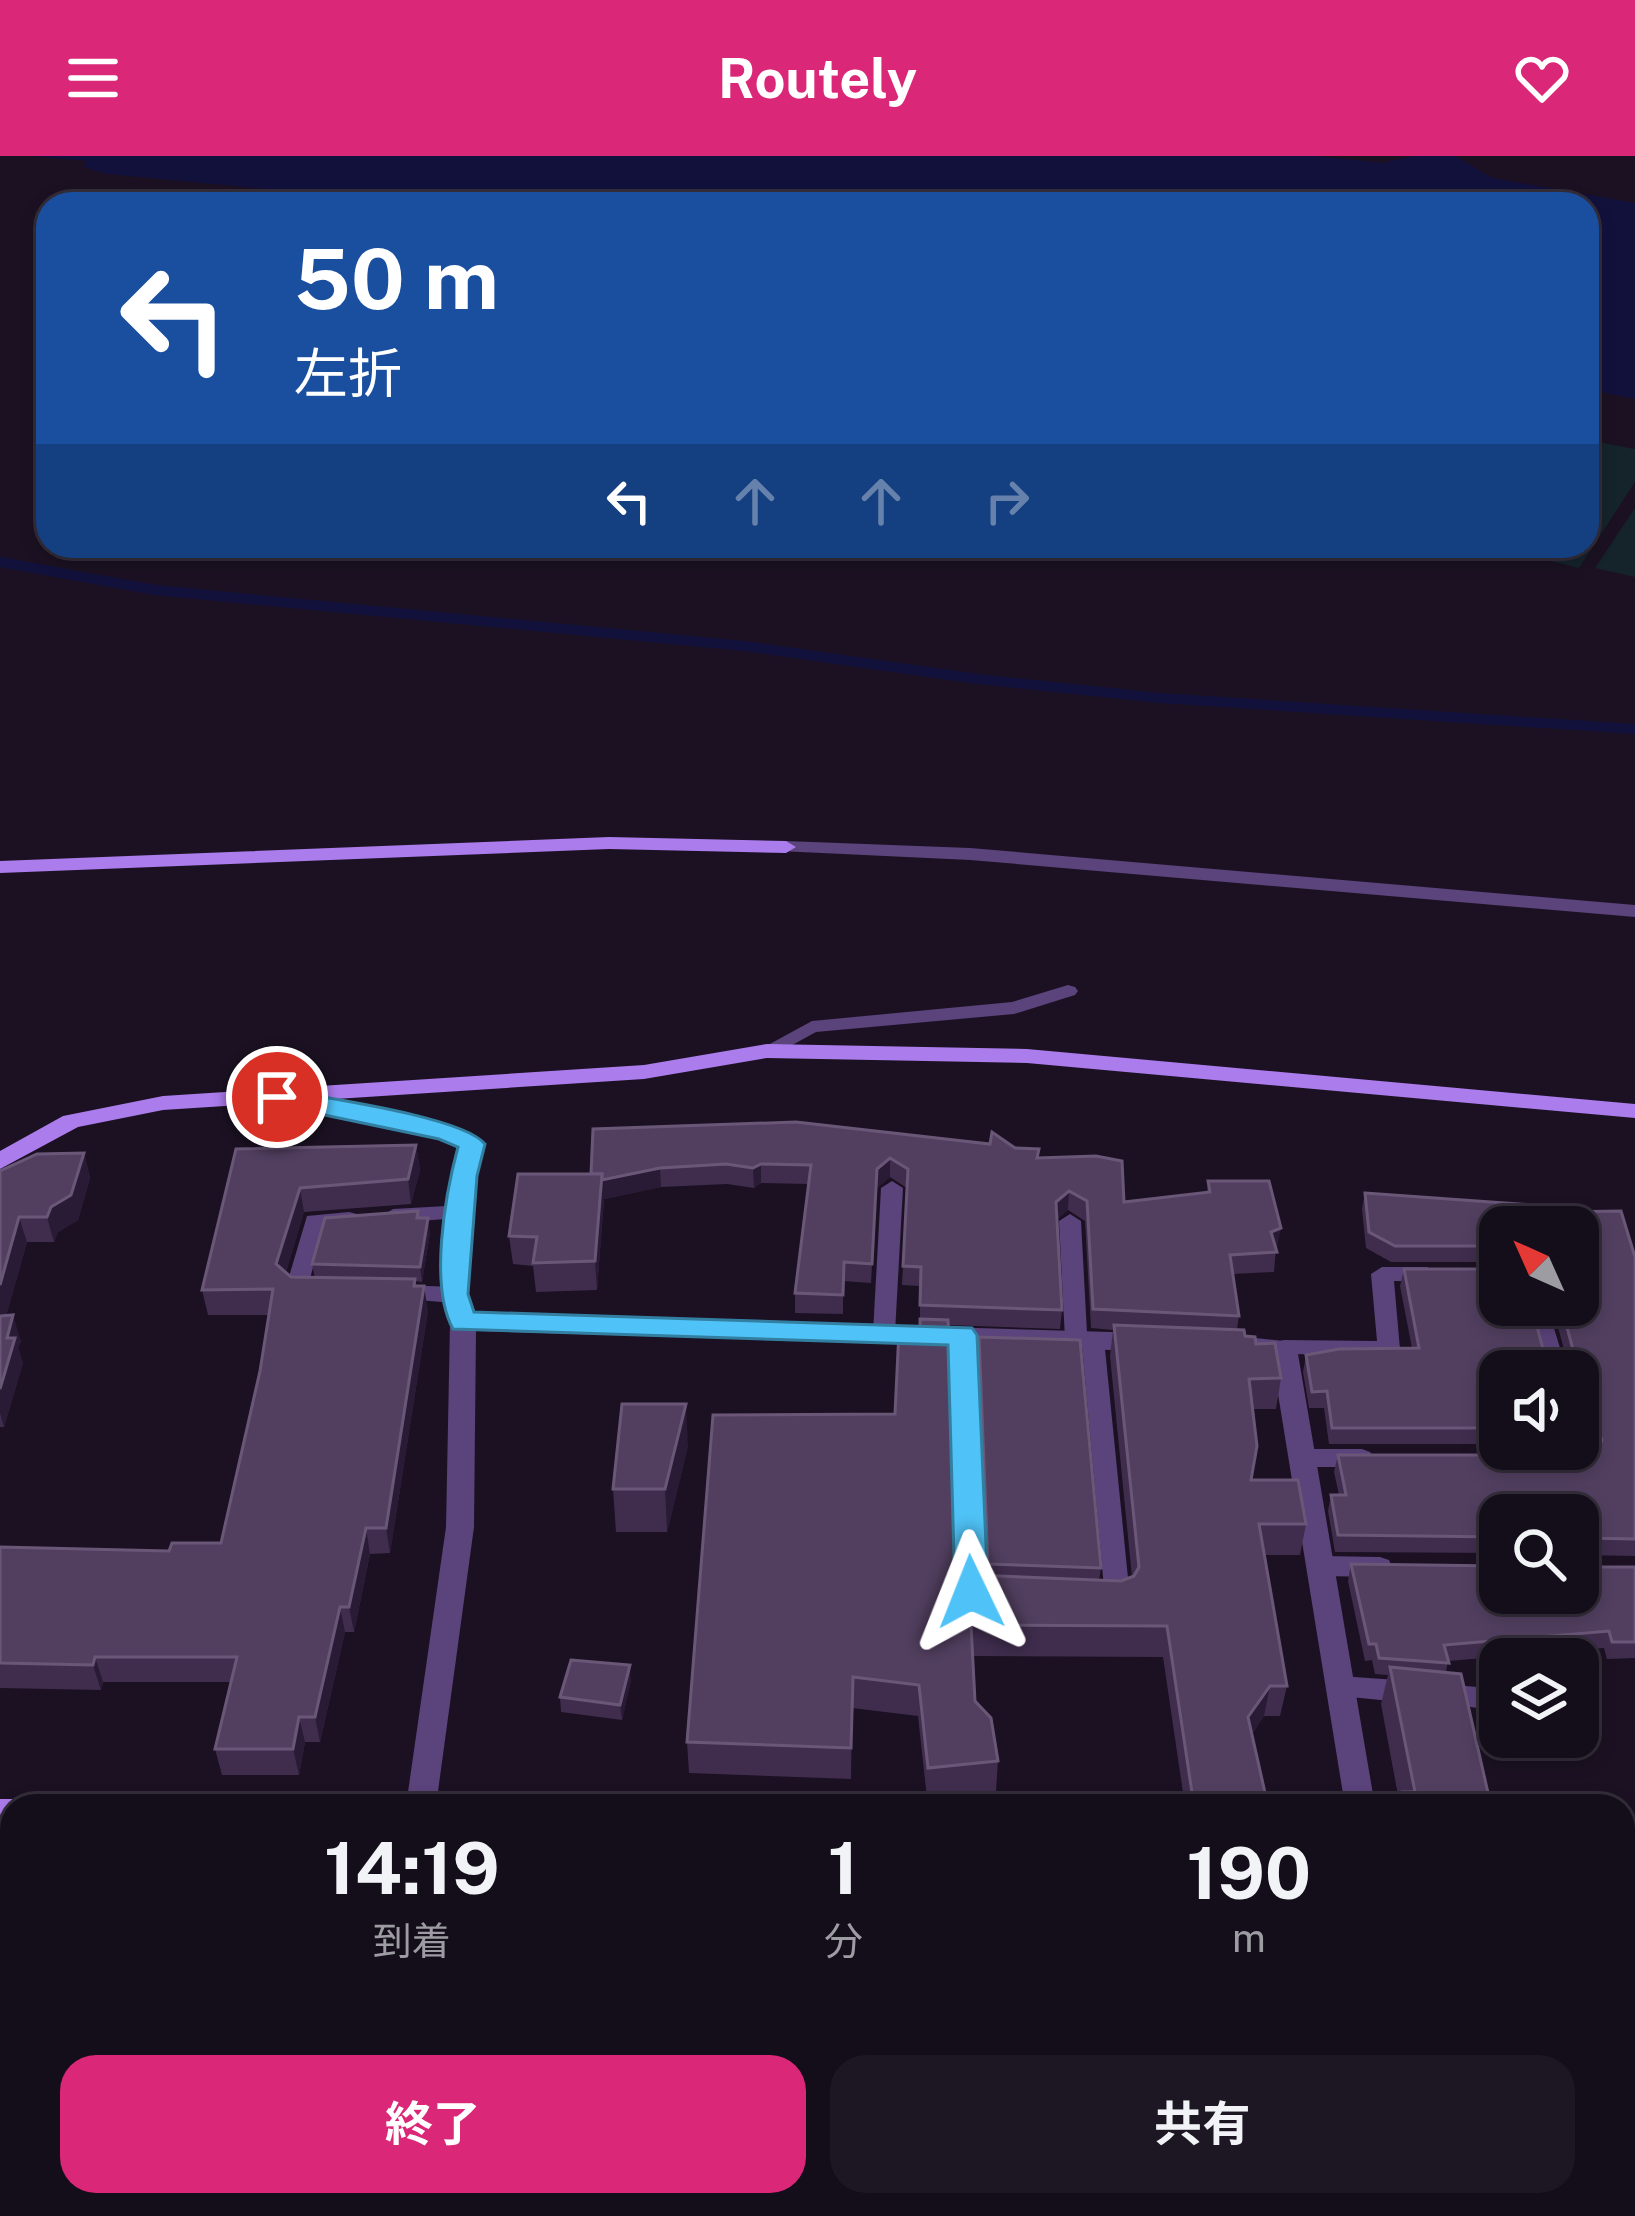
<!DOCTYPE html>
<html lang="ja">
<head>
<meta charset="utf-8">
<style>
  body { margin:0; font-family:"Public Sans","Noto Sans JP",sans-serif; background:#1d1623; color:#f1f3f6; height:100vh; display:flex; flex-direction:column; font-size:45px; white-space:nowrap }
  * { box-sizing:border-box; margin:0 }
  p { font-size:39px; color:#9d9ca2 }
  .icon { flex:none; width:66px; height:66px; fill:none; stroke:currentColor; stroke-width:2; stroke-linecap:round; stroke-linejoin:round }
  .map { position:relative; flex:1; overflow:hidden }
  .side { position:absolute; left:0px; top:1638px; width:1635px; height:423px; display:flex; flex-direction:column; background:#140d1a; border-radius:36px 36px 0 0; box-shadow:0 6px 18px #0003,0 0 0 3px #332d39 }
  .side>* { flex:none }
  .top-card { position:absolute; left:36px; top:36px; width:1563px; height:366px; border-radius:36px; box-shadow:0 6px 18px #0003,0 0 0 3px #332d39; background:#1a4fa0; color:#fff; overflow:hidden }
  .needle { width:78px; rotate:315deg }
  .controls { position:absolute; left:1479px; top:1050px; display:grid; gap:24px }
  .controls a { display:grid; place-items:center; width:120px; height:120px; border-radius:24px; background:#140d1a; box-shadow:0 6px 18px #0003,0 0 0 3px #332d39; font-size:60px }
  .pin { position:absolute; display:grid; place-items:center; width:102px; height:102px; color:#fff; margin:-51px; border:6px solid #fff; border-radius:50%; box-shadow:0 3px 12px #0007 }
  .me { position:absolute; width:132px; margin:-66px; rotate:358deg; stroke-linejoin:round; filter:drop-shadow(0 0 9px #0008) }
  .turn { display:flex; align-items:center; gap:42px; height:252px; padding:0 60px; font-size:54px }
  .turn .icon { width:156px; height:156px; stroke-width:2.5 }
  .turn b { display:block; font-size:84px; line-height:102px }
  .lanes { display:flex; align-items:center; height:114px; padding:0 60px; background:#0003; justify-content:center; gap:60px; direction:ltr }
  .lanes .off { opacity:.35 }
  .eta { display:flex; justify-content:space-evenly; align-items:center; height:204px; text-align:center }
  .eta b { font-size:72px; font-weight:700; line-height:84px }
  .action { display:flex; gap:24px; margin-top:auto; padding:24px 60px }
  .action a { flex:1; height:138px; border-radius:36px; background:#db2777; color:#fff; font-size:48px; font-weight:700; line-height:138px; text-align:center }
  .action a+a { background:#1d1623; color:#f1f3f6 }
  header { display:flex; justify-content:space-between; align-items:center; height:156px; padding:0 60px; background:#db2777; color:#fff; font-size:54px; font-weight:700 }
  .map>svg:first-child { display:block }
  .green { fill:#15232b }
  .water { fill:#12113c }
  .lines { fill:none; stroke-linecap:round; stroke-linejoin:round }
  .stream { stroke:#12113c; stroke-width:10 }
  .lane { fill:#5b437b; fill-rule:evenodd }
  .street { fill:#5b437b; fill-rule:evenodd }
  .secondary { fill:#ab7cec; fill-rule:evenodd }
  .wall { fill:#402d4e; fill-rule:evenodd }
  .shaded-wall { fill:#291a35 }
  .building { fill:#523f60; stroke:#6a5778; stroke-width:3 }
  .route { fill:#4fc3f7; stroke:#337fa1; stroke-width:3 }
</style>
</head>
<body>
<header><svg class="icon" aria-label="menu" viewBox="0 0 24 24"><path d="M4 6h16M4 12h16M4 18h16"/></svg>Routely<svg class="icon" aria-label="heart" viewBox="0 0 24 24"><path d="M12 20l-8-8c-3-5 5-10 8-4 3-6 11-1 8 4z"/></svg></header>
<div class="map">
<svg width="1635" height="2060" viewBox="0 0 1635 2060">
  <rect width="100%" height="100%" fill="#1b1122"/>
  <g class="green">
    <polygon points="1587,284 1635,293 1635,326 1579,412 1490,390 1587,390"/>
    <polygon points="1635,352 1635,421 1595,412"/>
  </g>
  <polygon class="water" points="29,0 1317,0 1383,7 1413,0 1455,0 1492,22 1635,47 1635,243 1587,233 1587,48 424,48 107,18 84,11 87,5"/>
  <g class="lines">
    <polyline class="stream" points="0,406 155,434 744,490 978,523 1160,542 1635,573"/>
    <g class="lane">
      <polygon points="1068,829 1075,831 1078,835 1075,839 1014,858 816,876 774,899 767,901 757,895 812,865 1012,846"/>
      <polygon points="892,1025 903,1032 895,1177 892,1183 876,1183 873,1177 881,1032"/>
      <polygon points="464,1049 472,1051 475,1056 472,1061 393,1067 382,1060 393,1053"/>
      <polygon points="349,1056 357,1058 360,1063 357,1068 324,1072 309,1126 318,1129 321,1134 318,1139 288,1139 285,1134 307,1060"/>
      <polygon points="1070,1058 1081,1065 1087,1177 1101,1177 1104,1183 1130,1442 1126,1449 1117,1452 1096,1448 1092,1441 1096,1434 1104,1432 1082,1189 1068,1189 1065,1183 1059,1065"/>
      <polygon points="1382,1111 1427,1111 1438,1118 1427,1125 1394,1125 1400,1193 1397,1199 1276,1198 1273,1192 1276,1186 1284,1184 1377,1185 1371,1118"/>
      <polygon points="401,1129 454,1131 465,1139 454,1147 393,1142 390,1137"/>
      <polygon points="1525,1149 1547,1149 1567,1215 1545,1215"/>
      <polygon points="962,1171 970,1173 973,1179 983,1429 990,1437 986,1444 977,1447 962,1443 959,1436 951,1179 954,1173"/>
      <polygon points="1303,1293 1362,1293 1370,1296 1374,1302 1370,1308 1362,1311 1303,1311 1295,1308 1291,1302 1295,1296"/>
      <polygon points="1321,1400 1380,1401 1389,1404 1392,1411 1389,1418 1380,1421 1321,1420 1312,1417 1309,1410 1312,1403"/>
      <polygon points="1340,1520 1411,1525 1420,1529 1424,1536 1420,1543 1411,1547 1340,1540 1331,1537 1327,1530 1331,1523"/>
      <polygon points="1443,1528 1500,1533 1500,1555 1434,1546 1430,1539 1434,1532"/>
    </g>
    <g class="street">
      <polygon points="786,685 970,692 1635,749 1635,761 970,704 779,695 779,687"/>
      <path d="M277,934C320,943 458,960 484,988L476,1020L467,1139L473,1157L1145,1177L1154,1180L1158,1186L1154,1192L1145,1195L476,1175L474,1371L436,1650H406L446,1371L450,1166C435,1118 447,1041 459,991L440,982L269,946L265,941L269,936Z"/>
      <polygon points="1245,1181 1293,1186 1297,1192 1375,1650 1345,1650 1272,1201 1236,1196 1232,1190 1236,1184"/>
      <polygon points="1635,1870 1635,1965 1623,1970 1623,1874"/>
      <polygon points="1544,2049 1590,2049 1585,2060 1539,2060"/>
    </g>
    <g class="secondary">
      <polygon points="609,681 786,685 796,691 786,697 609,693 0,717 0,705"/>
      <polygon points="767,888 1027,893 1635,948 1635,962 1027,907 767,902 644,923 163,954 78,971 0,1013 0,995 63,960 163,940 644,909"/>
      <polygon points="0,1643 12,1643 25,1650 12,1650 12,1669 0,1669"/>
      <polygon points="1623,1865 1635,1867 1635,1897 1623,1895"/>
      <polygon points="342,2049 378,2049 376,2060 340,2060"/>
    </g>
  </g>
  <g class="wall">
    <path d="M593,973L1015,992L1124,1046L1207,1037L1208,1025L1277,1092H1276L1274,1116L1232,1118L1239,1160L1237,1173L1256,1188L1281,1222L1276,1253H1253L1251,1324L1306,1368L1300,1399H1264L1287,1530L1280,1560H1264L1252,1578L1268,1650H1185L1163,1501L972,1500L975,1545L998,1605L996,1635L927,1642L918,1560L852,1552L851,1623L689,1617L687,1586L895,1258L920,1174V1130L902,1129L907,1032L890,1021L877,1032L871,1127L843,1125V1158L795,1157V1137L809,1028L761,1027L754,1032L727,1028L661,1031L604,1043L597,1134L536,1136L533,1110L513,1108L509,1080L591,1018ZM1068,1054L1085,1065L1091,1172L1113,1174L1110,1200L1132,1421L1121,1425H1099L1101,1412L979,1181L987,1420L973,1419L960,1414L949,1169L1060,1173L1062,1154L1057,1063Z"/>
    <polygon points="416,989 420,1014 411,1048 304,1056 286,1116 291,1121 315,1122 312,1108 419,1062 430,1077 422,1126 415,1125 428,1155 390,1397 370,1398 354,1476 345,1476 320,1586 305,1586 299,1619 222,1619 215,1593 231,1526 103,1526 101,1534 0,1532 0,1391 169,1395 221,1387 260,1215 269,1159 208,1159 202,1134 236,993"/>
    <polygon points="84,997 90,1022 78,1064 58,1076 54,1086 27,1086 6,1160 21,1185 18,1192 23,1207 4,1271 0,1271 0,1015"/>
    <polygon points="1365,1037 1635,1101 1635,1400 1581,1399 1583,1411 1635,1411 1635,1502 1607,1503 1604,1492 1448,1505 1446,1516 1491,1650 1400,1650 1381,1548 1388,1519 1375,1518 1372,1504 1365,1505 1348,1425 1351,1408 1578,1437 1500,1359 1500,1397 1335,1396 1328,1355 1331,1339 1339,1339 1334,1316 1338,1299 1586,1299 1595,1295 1590,1282 1580,1277 1578,1280 1578,1215 1500,1215 1500,1288 1329,1288 1324,1252 1309,1252 1303,1216 1306,1199 1412,1192 1400,1130 1404,1113 1545,1200 1566,1201 1552,1149 1578,1149 1500,1071 1500,1106 1391,1106 1366,1092 1362,1053"/>
    <polygon points="688,1290 667,1376 616,1376 613,1333"/>
    <polygon points="631,1524 622,1564 561,1556 560,1541"/>
    <rect x="1623" y="1667" width="12" height="142"/>
    <polygon points="0,1855 12,1855 12,2049 288,2049 285,2060 0,2060"/>
    <polygon points="1213,2049 1442,2049 1437,2060 1340,2060 1325,2052 1321,2060 1209,2060"/>
  </g>
  <g class="shaded-wall">
    <polygon points="416,989 420,1014 411,1048 408,1023"/>
    <polygon points="84,997 90,1022 78,1064 58,1076 54,1086 47,1061"/>
    <polygon points="890,1002 890,1021 877,1032 871,1127 877,1013"/>
    <polygon points="761,1008 761,1027 754,1032 753,1012"/>
    <polygon points="660,1012 661,1031 604,1043 597,1134 595,1105 602,1018"/>
    <polygon points="300,1032 304,1056 281,1133 276,1108"/>
    <polygon points="1069,1035 1068,1054 1054,1065 1056,1046"/>
    <polygon points="19,1061 27,1086 0,1181 0,1129"/>
    <polygon points="428,1062 430,1077 422,1126 420,1111"/>
    <polygon points="1281,1072 1277,1092 1268,1096 1271,1076"/>
    <polygon points="424,1130 428,1155 390,1397 386,1372"/>
    <polygon points="13,1159 21,1185 18,1192 23,1207 4,1271 0,1257 0,1233 7,1182"/>
    <polygon points="686,1248 688,1290 667,1376 665,1333"/>
    <polygon points="366,1372 370,1398 354,1476 349,1451"/>
    <polygon points="340,1451 345,1476 320,1586 315,1561"/>
    <polygon points="95,1501 103,1526 101,1534 93,1509"/>
    <polygon points="630,1509 631,1524 622,1564 620,1549"/>
    <polygon points="1270,1530 1264,1560 1243,1592 1248,1561"/>
    <polygon points="299,1561 305,1586 299,1619 293,1593"/>
    <polygon points="273,2049 288,2049 285,2060 270,2060"/>
  </g>
  <g class="building">
    <polygon points="796,966 990,988 992,976 1015,992 1039,993 1037,1002 1096,1000 1122,1005 1124,1046 1210,1036 1208,1025 1269,1025 1281,1072 1271,1076 1277,1096 1230,1099 1239,1160 1093,1153 1087,1045 1069,1035 1056,1046 1062,1154 920,1149 921,1111 903,1110 908,1013 890,1002 877,1013 872,1108 844,1106 843,1139 795,1137 811,1009 761,1008 753,1012 726,1008 660,1012 602,1024 602,1018 591,1018 593,973"/>
    <polygon points="416,989 408,1023 300,1032 276,1108 291,1121 415,1123 414,1130 424,1130 386,1372 366,1372 349,1451 340,1451 315,1561 299,1561 293,1593 215,1593 237,1501 95,1501 93,1509 0,1507 0,1391 169,1395 172,1387 221,1387 260,1215 273,1133 202,1134 236,993"/>
    <polygon points="84,997 71,1039 51,1051 47,1061 19,1061 0,1129 0,1015 37,998"/>
    <polygon points="518,1018 602,1018 595,1105 533,1107 537,1081 509,1080"/>
    <polygon points="1365,1037 1547,1050 1557,1056 1621,1055 1635,1101 1635,1383 1583,1382 1579,1386 1583,1411 1635,1411 1635,1486 1612,1486 1609,1475 1444,1489 1449,1507 1379,1502 1376,1488 1369,1488 1351,1408 1500,1410 1500,1437 1578,1437 1578,1359 1500,1359 1500,1381 1338,1379 1331,1339 1346,1339 1338,1299 1586,1299 1598,1294 1602,1284 1595,1266 1585,1260 1578,1272 1578,1215 1500,1215 1500,1272 1332,1272 1327,1235 1312,1236 1306,1199 1339,1193 1419,1192 1404,1113 1500,1113 1500,1149 1531,1149 1545,1200 1575,1201 1561,1149 1578,1149 1578,1071 1500,1071 1500,1090 1395,1090 1369,1076"/>
    <polygon points="418,1055 417,1062 428,1062 420,1111 312,1108 325,1062"/>
    <polygon points="13,1159 7,1182 15,1182 0,1233 0,1160"/>
    <polygon points="920,1163 948,1164 960,1414 973,1419 1121,1425 1134,1420 1139,1411 1114,1169 1244,1174 1245,1180 1255,1181 1256,1188 1275,1187 1281,1222 1249,1223 1257,1290 1251,1324 1298,1324 1306,1368 1259,1368 1287,1530 1270,1530 1248,1561 1268,1650 1194,1650 1167,1470 971,1469 975,1545 991,1562 998,1605 928,1612 919,1529 853,1521 851,1592 687,1586 713,1259 895,1258 899,1174 920,1174"/>
    <polygon points="979,1181 1080,1184 1101,1412 988,1408"/>
    <polygon points="622,1248 686,1248 665,1333 613,1333"/>
    <polygon points="571,1504 630,1509 620,1549 560,1541"/>
    <polygon points="1390,1511 1461,1518 1491,1650 1407,1650 1403,1636 1415,1636"/>
    <polygon points="1061,1643 1062,1650 996,1650 995,1644"/>
    <polygon points="1623,1667 1635,1667 1635,1773 1623,1772"/>
    <polygon points="0,1855 12,1855 12,2041 0,2042"/>
    <polygon points="88,2049 273,2049 270,2060 245,2060"/>
    <polygon points="784,2049 860,2049 861,2060 573,2060 679,2059 679,2053 784,2051"/>
    <polygon points="933,2049 1033,2049 1034,2060 933,2060"/>
    <polygon points="1213,2049 1322,2049 1317,2060 1209,2060"/>
    <polygon points="1373,2049 1440,2049 1435,2060 1393,2060"/>
  </g>
  <path class="route" d="M277,933C318,941 462,960 485,988L477,1020L468,1138L474,1156L972,1172L977,1179L988,1436L983,1445L971,1449L960,1445L955,1436L948,1189L453,1173C429,1130 445,1039 458,991L439,983L267,947L264,941Z"/>
</svg>
<div class="controls">
<a><svg class="needle" viewBox="-14 -14 28 28"><path d="M0-13l5 13h-10z" fill="#e53935"/><path d="M0 13l5-13h-10z" fill="#9d9ca2"/></svg></a>
<a><svg class="icon" aria-label="sound" viewBox="0 0 24 24"><path d="M4 9h4l5-4v14l-5-4H4zM17 9q2 3 0 6"/></svg></a>
<a><svg class="icon" aria-label="search" viewBox="0 0 24 24"><circle cx="10" cy="10" r="6"/><path d="M15 15l6 6"/></svg></a>
<a><svg class="icon" aria-label="layers" viewBox="0 0 24 24"><path d="M12 4l9 5-9 5-9-5zM3 14l9 5 9-5"/></svg></a>
</div>
<div class="pin" style="left:277px;top:941px;background:#d93025"><svg class="icon" aria-label="arrive" viewBox="0 0 24 24"><path d="M6 21V4h12l-3 4 3 4H6"/></svg></div>
<svg class="me" style="left:971px;top:1436px" viewBox="-20 -20 40 40"><path d="M0-17L14 15 0 8-14 15z" fill="#4fc3f7" stroke="#fff" stroke-width="4"/></svg>
<div class="top-card">
<div class="turn"><svg class="icon" aria-label="left" viewBox="0 0 24 24"><path d="M17 20v-9H6M10 6l-5 5 5 5"/></svg><div><b>50 m</b>左折</div></div>
<div class="lanes"><svg class="icon" aria-label="left" viewBox="0 0 24 24"><path d="M17 20v-9H6M10 6l-5 5 5 5"/></svg><svg class="icon off" aria-label="ahead" viewBox="0 0 24 24"><path d="M12 20V5M6 11l6-6 6 6"/></svg><svg class="icon off" aria-label="ahead" viewBox="0 0 24 24"><path d="M12 20V5M6 11l6-6 6 6"/></svg><svg class="icon off" aria-label="right" viewBox="0 0 24 24"><path d="M7 20v-9h11M14 6l5 5-5 5"/></svg></div>
</div>
<section class="side">
<div class="eta">
<div><b>14:19</b><p>到着</p></div>
<div><b>1</b><p>分</p></div>
<div><b>190</b><p>m</p></div>
</div>
<div class="action"><a>終了</a><a>共有</a></div>
</section>
</div>
</body>
</html>
